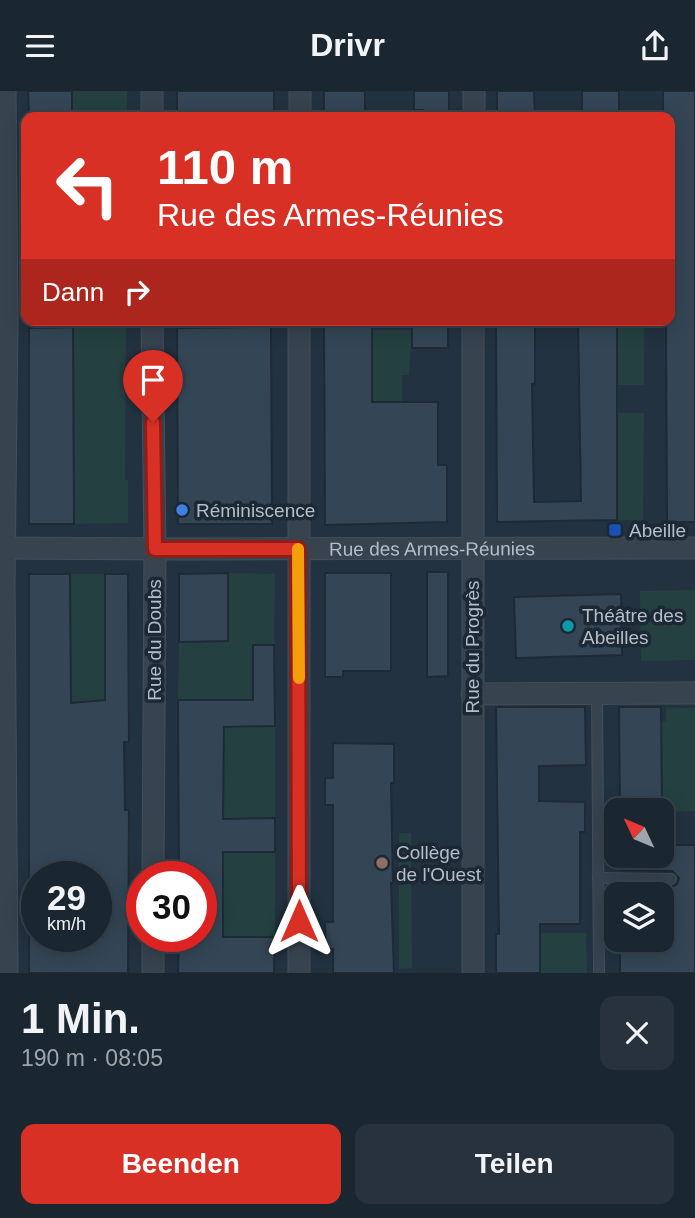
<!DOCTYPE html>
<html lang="de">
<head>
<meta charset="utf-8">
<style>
  body { margin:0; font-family:Arial,sans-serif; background:#27323c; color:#f1f3f6; height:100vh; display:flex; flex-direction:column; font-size:26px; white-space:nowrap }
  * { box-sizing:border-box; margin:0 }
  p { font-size:23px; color:#9fa5ab }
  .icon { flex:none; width:38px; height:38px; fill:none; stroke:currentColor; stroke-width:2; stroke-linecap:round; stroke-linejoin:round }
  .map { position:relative; height:882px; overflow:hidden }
  .sheet { display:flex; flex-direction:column; background:#1a2630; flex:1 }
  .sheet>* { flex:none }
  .guide { position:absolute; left:21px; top:21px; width:654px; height:214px; border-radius:14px; box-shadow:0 4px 18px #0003,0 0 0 2px #38434c; background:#d93025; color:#fff; overflow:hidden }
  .needle { width:46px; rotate:314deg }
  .controls { position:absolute; left:604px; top:707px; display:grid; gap:14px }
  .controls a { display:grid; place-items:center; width:70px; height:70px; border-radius:14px; background:#1a2630; box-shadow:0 4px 18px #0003,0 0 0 2px #38434c; font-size:35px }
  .speed { position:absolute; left:21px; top:770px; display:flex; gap:14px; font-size:35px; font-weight:700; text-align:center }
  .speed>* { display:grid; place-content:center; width:91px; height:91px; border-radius:50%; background:#1a2630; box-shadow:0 4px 18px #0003,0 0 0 2px #38434c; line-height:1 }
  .speed small { font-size:18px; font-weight:400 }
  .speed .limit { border:10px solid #d22; background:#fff; color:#111 }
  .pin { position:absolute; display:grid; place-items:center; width:60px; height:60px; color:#fff; margin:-72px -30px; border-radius:50% 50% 50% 0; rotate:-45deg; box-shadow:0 0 7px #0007 }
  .pin .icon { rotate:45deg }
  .me { position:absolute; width:77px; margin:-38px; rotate:0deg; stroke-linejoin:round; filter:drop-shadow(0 0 5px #0008) }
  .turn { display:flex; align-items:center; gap:24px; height:147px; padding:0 21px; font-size:32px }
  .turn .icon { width:91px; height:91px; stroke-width:2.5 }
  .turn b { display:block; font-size:49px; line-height:60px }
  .then { display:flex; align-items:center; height:66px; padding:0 21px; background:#0003; gap:14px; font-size:26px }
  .round { display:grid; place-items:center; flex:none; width:74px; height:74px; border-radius:14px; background:#27323c }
  .head { display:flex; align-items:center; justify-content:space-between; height:119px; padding:0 21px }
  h1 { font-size:42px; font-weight:800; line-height:52px }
  .primary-button { display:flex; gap:14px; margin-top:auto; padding:14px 21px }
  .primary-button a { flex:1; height:80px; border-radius:14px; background:#d93025; color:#fff; font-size:28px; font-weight:800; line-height:80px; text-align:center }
  .primary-button a+a { background:#27323c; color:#f1f3f6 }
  header { display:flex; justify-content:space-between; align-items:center; height:91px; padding:0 21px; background:#1a2630; font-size:32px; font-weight:800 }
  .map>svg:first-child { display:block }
  .green { fill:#254041 }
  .building { fill:#344656; stroke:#1e2a36; stroke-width:2 }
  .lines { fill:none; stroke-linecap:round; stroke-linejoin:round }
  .lane-casing { stroke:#434f5b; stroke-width:12 }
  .street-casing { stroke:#434f5b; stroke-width:23 }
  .lane { stroke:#37434f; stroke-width:10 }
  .street { stroke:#37434f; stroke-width:21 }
  .route-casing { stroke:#8d1f18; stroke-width:18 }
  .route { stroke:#d93025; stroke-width:12 }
  .slow { stroke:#f59e0b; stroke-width:12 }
  .shop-dot { fill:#3f7fe0; stroke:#1c2834; stroke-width:2.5 }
  .transit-dot { fill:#1a4fb4; stroke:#1c2834; stroke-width:2.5 }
  .culture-dot { fill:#0f9aa8; stroke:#1c2834; stroke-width:2.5 }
  .education-dot { fill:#8d6e63; stroke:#1c2834; stroke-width:2.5 }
  .labels { text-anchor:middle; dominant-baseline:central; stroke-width:7; stroke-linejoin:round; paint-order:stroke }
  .poi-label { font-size:19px; fill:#b3beca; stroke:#1c2834; text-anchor:start }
  .street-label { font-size:19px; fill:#b3beca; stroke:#1c2834 }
</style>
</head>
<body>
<header><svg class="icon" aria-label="menu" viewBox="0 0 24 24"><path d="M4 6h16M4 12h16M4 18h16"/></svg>Drivr<svg class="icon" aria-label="share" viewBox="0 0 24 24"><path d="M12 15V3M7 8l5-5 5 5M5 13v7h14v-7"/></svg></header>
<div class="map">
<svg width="695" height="882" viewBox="0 0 695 882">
  <rect width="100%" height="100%" fill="#233240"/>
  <g class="green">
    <rect x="72" y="0" width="55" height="26"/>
    <polygon points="29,229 126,229 125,389 128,389 128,432 73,433 73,237 29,237"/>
    <rect x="617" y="229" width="27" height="65"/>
    <polygon points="372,239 412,239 409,284 402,284 402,374 372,374"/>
    <polygon points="617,322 644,322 643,429 617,429"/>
    <polygon points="228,482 275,483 274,554 253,555 253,606 256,635 275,635 275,727 251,728 251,761 275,761 275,846 179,846 201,845 223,826 223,609 178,609 179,551 228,550"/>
    <polygon points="70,483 105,483 105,651 71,612"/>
    <polygon points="695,499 695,569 641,570 640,500"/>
    <polygon points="666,617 695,617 695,720 662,721 661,630 666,630"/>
    <polygon points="399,742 411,742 412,877 399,878"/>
    <polygon points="540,842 586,842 587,882 540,882"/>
  </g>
  <g class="building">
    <polygon points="28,0 72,0 72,26 29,26"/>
    <rect x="177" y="0" width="97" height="26"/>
    <rect x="324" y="0" width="41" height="26"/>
    <polygon points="414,0 449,0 449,26 423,26 423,19 414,19"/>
    <polygon points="497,0 534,0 535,26 497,26"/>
    <rect x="582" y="0" width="37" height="26"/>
    <polygon points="663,0 695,0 695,431 667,431 666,229 670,229 670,26 663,26"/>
    <polygon points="324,229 372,229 372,311 438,311 438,374 447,374 447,431 325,434"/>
    <rect x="412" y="229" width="36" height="28"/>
    <polygon points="496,229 535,229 535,293 532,293 534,411 581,410 578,229 617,229 617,429 497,431"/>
    <polygon points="73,236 74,433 29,433 29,237"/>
    <polygon points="250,236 271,236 272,433 178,433 177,237"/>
    <polygon points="427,481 448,481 448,585 427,586"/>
    <polygon points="228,482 228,550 179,551 179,483"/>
    <polygon points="325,482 391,482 391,580 343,580 343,586 325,586"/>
    <polygon points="29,483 70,483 71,612 105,609 105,483 128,483 129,651 124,651 125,719 129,719 128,882 29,882 29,845 103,845 103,803 96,803 96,786 29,786"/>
    <polygon points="621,503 622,564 516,567 514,506"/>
    <polygon points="253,554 274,554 275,635 224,636 223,728 275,727 275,761 223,761 223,846 275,846 274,882 178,882 179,846 201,846 201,786 179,786 178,609 253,609"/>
    <polygon points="496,616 585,616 586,674 539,675 539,710 585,711 585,741 580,741 580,833 540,833 540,882 496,882 496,843 499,843"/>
    <polygon points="619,616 661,616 662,719 620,719"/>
    <polygon points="333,652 394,653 394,692 391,692 393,793 391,792 394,882 333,882 333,858 326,858 325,831 333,831 333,714 325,714 325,687 333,687"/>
    <polygon points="662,754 695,754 695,882 620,882 620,849 662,849 662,803 620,803 620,795 672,796 677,793 679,787 672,780 620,779 620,765 662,765"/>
  </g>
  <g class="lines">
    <defs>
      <g id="lane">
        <polyline points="597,602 599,882"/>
        <polyline points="598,787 671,788"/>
      </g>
      <g id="street">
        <polyline points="5,0 7,230 4,493 7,882"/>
        <polyline points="152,26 152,0"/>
        <polyline points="300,26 300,0"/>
        <polyline points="474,26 474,0"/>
        <polyline points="152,229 155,458 153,786"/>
        <polyline points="299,229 299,882"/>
        <polyline points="473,229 473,882"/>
        <path id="s1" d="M0,457L182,458L695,457"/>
        <polyline points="472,603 695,602"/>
        <polyline points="153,882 153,845"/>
      </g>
    </defs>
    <use href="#lane" class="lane-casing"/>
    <use href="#street" class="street-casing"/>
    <use href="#lane" class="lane"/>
    <use href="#street" class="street"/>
  </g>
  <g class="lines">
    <defs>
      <polyline id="route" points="153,331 155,458 298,458 299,830"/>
    </defs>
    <use href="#route" class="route-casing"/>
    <use href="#route" class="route"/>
    <polyline class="slow" points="298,458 299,587"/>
  </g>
  <circle class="shop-dot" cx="182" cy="419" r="7"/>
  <rect class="transit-dot" x="608" y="432" width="14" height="14" rx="3.5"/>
  <circle class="culture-dot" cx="568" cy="535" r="7"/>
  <circle class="education-dot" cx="382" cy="772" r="7"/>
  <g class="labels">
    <g class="poi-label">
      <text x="196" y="419">Réminiscence</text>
      <text x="629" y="439">Abeille</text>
      <text x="582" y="524">Théâtre des<tspan x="582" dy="22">Abeilles</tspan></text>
      <text x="396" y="761">Collège<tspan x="396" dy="22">de l'Ouest</tspan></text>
    </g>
    <g class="street-label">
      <text stroke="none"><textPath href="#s1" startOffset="432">Rue des Armes-Réunies</textPath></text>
      <text transform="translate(154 549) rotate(-90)">Rue du Doubs</text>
      <text transform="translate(472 556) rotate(-90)">Rue du Progrès</text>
    </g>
  </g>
</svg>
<div class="controls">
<a><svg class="needle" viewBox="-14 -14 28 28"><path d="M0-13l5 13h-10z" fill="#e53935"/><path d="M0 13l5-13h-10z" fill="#9fa5ab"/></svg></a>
<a><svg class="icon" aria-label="layers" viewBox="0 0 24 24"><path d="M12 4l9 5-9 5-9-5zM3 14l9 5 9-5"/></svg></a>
</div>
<div class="speed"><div>29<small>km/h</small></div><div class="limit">30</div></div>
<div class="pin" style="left:153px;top:331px;background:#d93025"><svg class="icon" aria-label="arrive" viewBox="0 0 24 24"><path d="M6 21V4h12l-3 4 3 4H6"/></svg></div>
<svg class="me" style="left:299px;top:830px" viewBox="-20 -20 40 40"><path d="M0-17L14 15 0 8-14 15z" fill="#d93025" stroke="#fff" stroke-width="4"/></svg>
<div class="guide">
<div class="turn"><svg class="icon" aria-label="left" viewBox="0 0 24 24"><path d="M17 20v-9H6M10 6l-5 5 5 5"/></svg><div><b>110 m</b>Rue des Armes-Réunies</div></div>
<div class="then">Dann<svg class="icon" aria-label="right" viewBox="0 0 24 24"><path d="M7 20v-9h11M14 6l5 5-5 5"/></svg></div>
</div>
</div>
<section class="sheet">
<div class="head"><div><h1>1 Min.</h1><p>190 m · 08:05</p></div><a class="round"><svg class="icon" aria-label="close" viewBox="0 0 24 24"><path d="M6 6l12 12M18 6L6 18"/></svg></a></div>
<div class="primary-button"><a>Beenden</a><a>Teilen</a></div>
</section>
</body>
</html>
